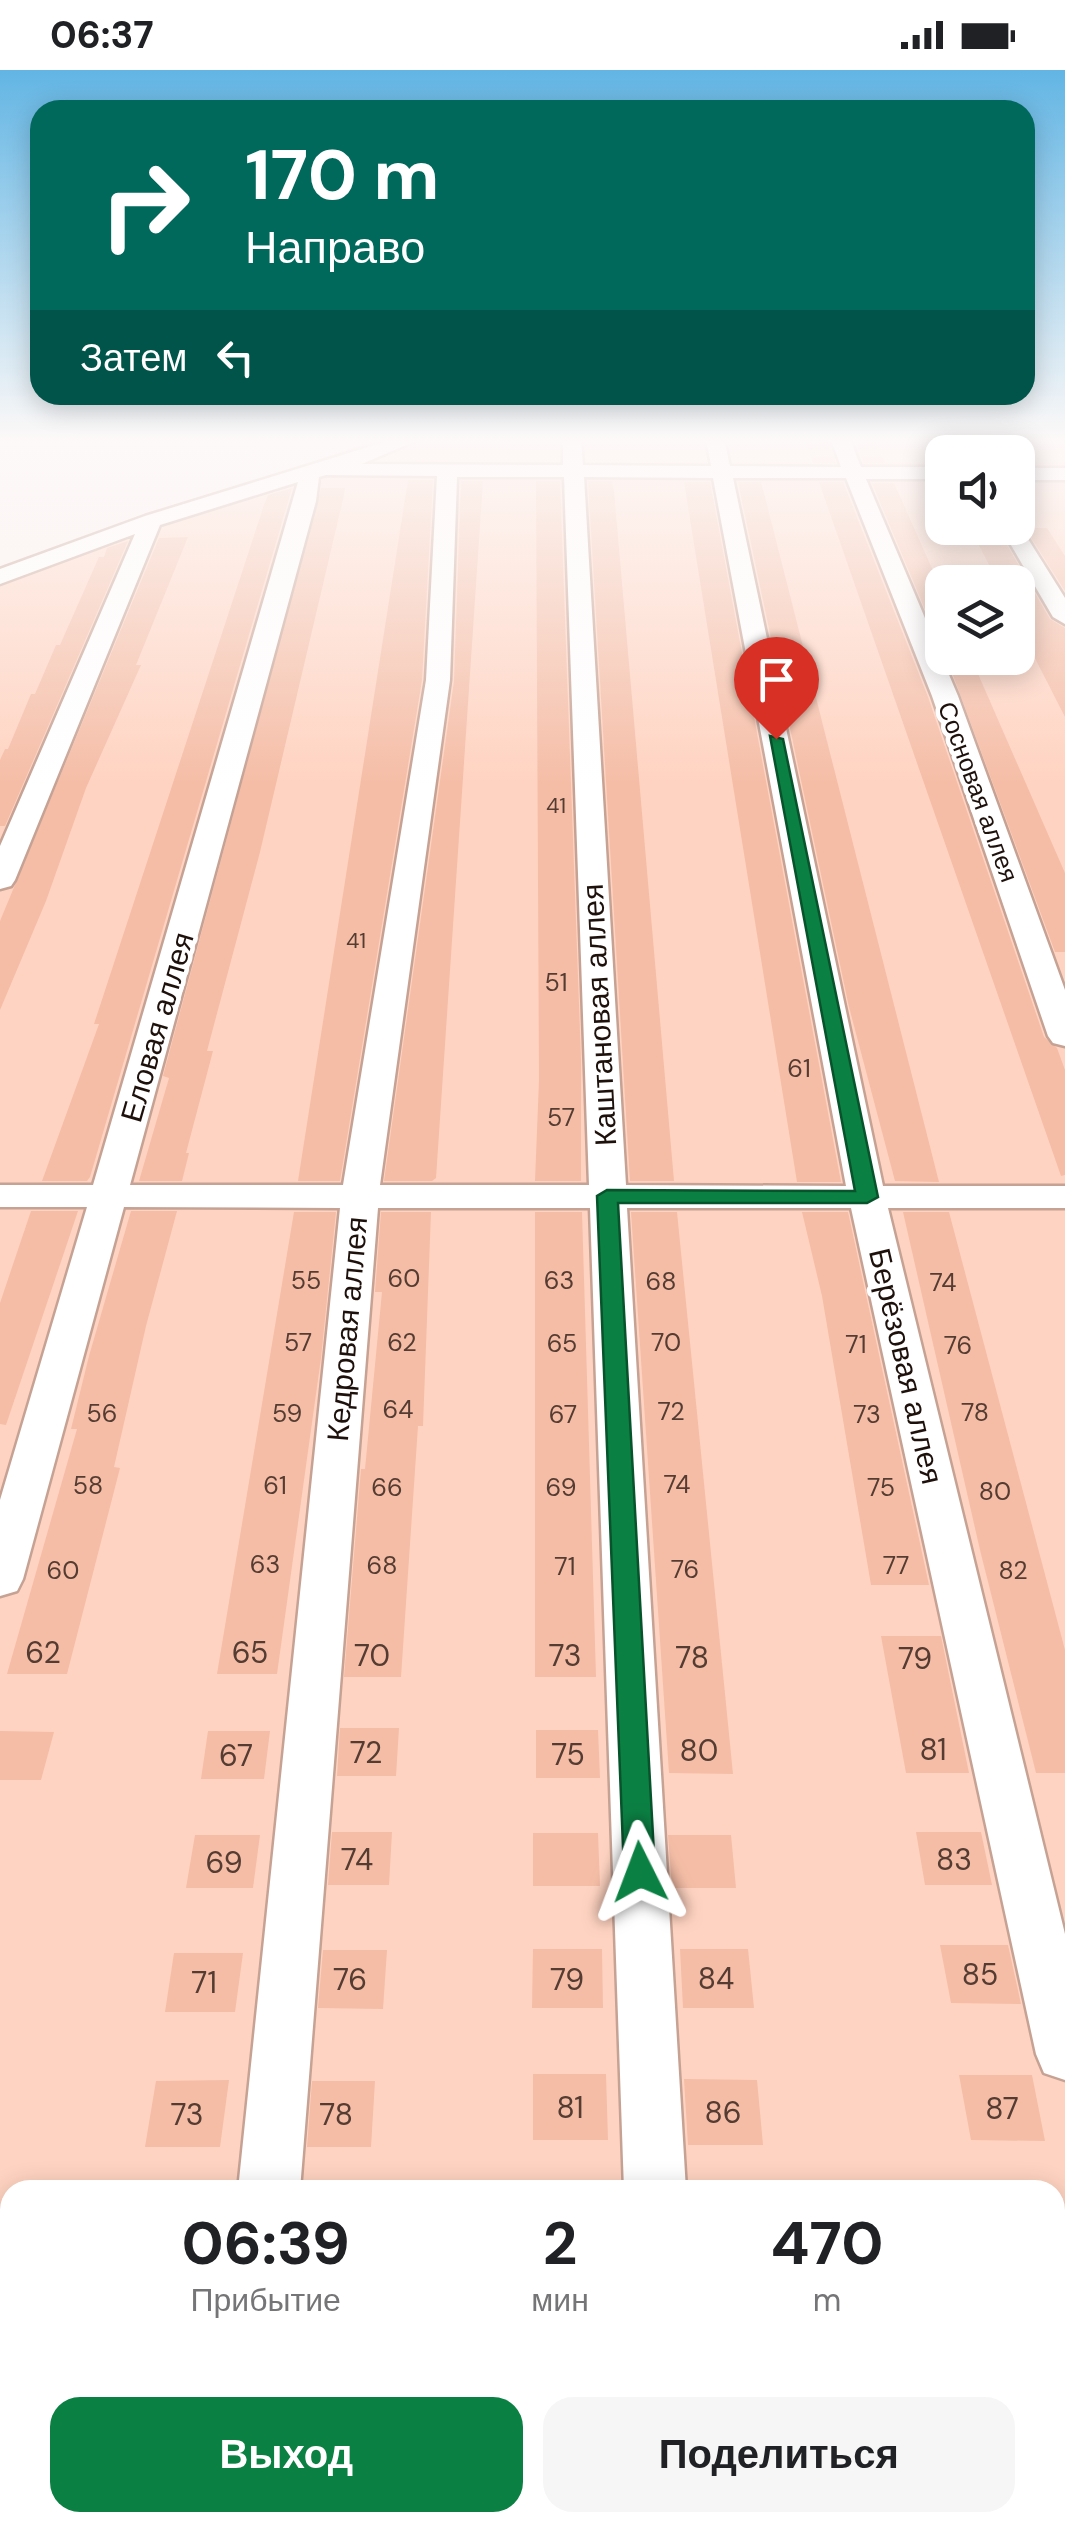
<!DOCTYPE html>
<html lang="ru">
<head>
<meta charset="utf-8">
<style>
  body { margin:0; font-family:"DM Sans",sans-serif; background:#f6f6f6; color:#202124; height:100vh; display:flex; flex-direction:column; font-size:38px; white-space:nowrap }
  * { box-sizing:border-box; margin:0 }
  p { font-size:32px; color:#757577 }
  .icon { flex:none; width:55px; height:55px; fill:none; stroke:currentColor; stroke-width:2; stroke-linecap:round; stroke-linejoin:round }
  .map { position:relative; flex:1; overflow:hidden }
  .panel { position:absolute; left:0px; top:2110px; width:1065px; height:352px; display:flex; flex-direction:column; background:#fff; border-radius:30px 30px 0 0; box-shadow:0 5px 25px #0003 }
  .panel>* { flex:none }
  .hud { position:absolute; left:30px; top:30px; width:1005px; height:305px; border-radius:30px; box-shadow:0 5px 25px #0003; background:#00695c; color:#fff; overflow:hidden }
  .controls { position:absolute; left:925px; top:365px; display:grid; gap:20px }
  .controls a { display:grid; place-items:center; width:110px; height:110px; border-radius:20px; background:#fff; box-shadow:0 5px 25px #0003; font-size:50px }
  .pin { position:absolute; display:grid; place-items:center; width:85px; height:85px; color:#fff; margin:-102px -42px; border-radius:50% 50% 50% 0; rotate:-45deg; box-shadow:0 0 10px #0007 }
  .pin .icon { rotate:45deg }
  .me { position:absolute; width:110px; margin:-55px; rotate:357deg; stroke-linejoin:round; filter:drop-shadow(0 0 8px #0008) }
  .turn { display:flex; align-items:center; gap:35px; height:210px; padding:0 50px; font-size:45px }
  .turn .icon { width:130px; height:130px; stroke-width:2.5 }
  .turn b { display:block; font-size:70px; line-height:85px }
  .then { display:flex; align-items:center; height:95px; padding:0 50px; background:#0003; gap:20px; font-size:38px }
  .eta { display:flex; justify-content:space-evenly; align-items:center; height:170px; text-align:center }
  .eta b { font-size:60px; font-weight:700; line-height:70px }
  .action { display:flex; gap:20px; margin-top:auto; padding:20px 50px }
  .action a { flex:1; height:115px; border-radius:30px; background:#0b8043; color:#fff; font-size:40px; font-weight:700; line-height:115px; text-align:center }
  .action a+a { background:#f6f6f6; color:#202124 }
  .status { display:flex; justify-content:space-between; align-items:center; height:70px; padding:0 50px; background:#fff; direction:ltr }
  .status svg { height:28px; fill:currentColor }
  .map>svg:first-child { display:block }
  .green { fill:#ffd3c1; fill-rule:evenodd }
  .building { fill:#f5bda6 }
  .lines { fill:none; stroke-linecap:round; stroke-linejoin:round }
  .street-casing { stroke:#c6a294; stroke-width:5 }
  .street { fill:#fff; fill-rule:evenodd }
  .route { fill:#0b8043; stroke:#07532c; stroke-width:2.5 }
  .labels { text-anchor:middle; dominant-baseline:central; stroke-width:9; stroke-linejoin:round; paint-order:stroke }
  .far-number-label { font-size:22px; fill:#543c32 }
  .far-street-label { font-size:25px; fill:#1e110c; stroke:#fff }
  .number-label { font-size:25px; fill:#543c32 }
  .street-label { font-size:30px; fill:#1e110c; stroke:#fff }
  .near-number-label { font-size:30px; fill:#543c32 }
</style>
</head>
<body>
<div class="status"><b>06:37</b><svg viewBox="0 0 49 12"><path d="M0 12V9h3v3zM5 12V6h3v6zM10 12V3h3v9zM15 12V0h3v12zM26 1h20v11H26zM47 4h2v5h-2z"/></svg></div>
<div class="map">
<svg width="1065" height="2461" viewBox="0 0 1065 2461">
  <rect width="100%" height="100%" fill="#faf2ef"/>
  <path class="green" d="M376,369H1065V2461H0V510L98,469ZM942,382H1018V458H942ZM942,512H1018V588H942ZM10,2120H1055V2452H10Z"/>
  <g class="building">
    <polygon points="805,369 828,369 836,393 813,393"/>
    <polygon points="854,369 874,369 885,393 864,393"/>
    <polygon points="408,410 433,410 422,610 340,1111 298,1111"/>
    <polygon points="461,411 483,411 436,1108 432,1111 384,1111 454,611"/>
    <polygon points="536,411 560,411 581,990 581,1111 535,1111 539,1010"/>
    <polygon points="588,411 612,411 614,421 674,1111 630,1111"/>
    <polygon points="684,412 710,412 841,1112 797,1112"/>
    <polygon points="738,412 761,412 765,427 939,1112 895,1111 849,937"/>
    <polygon points="819,412 843,412 928,627 1044,967 1057,978 1065,1000 1065,1105 1061,1106"/>
    <polygon points="872,413 894,413 942,521 942,580"/>
    <polygon points="292,418 90,1107 87,1111 42,1111 99,954 94,954 264,435 268,425"/>
    <polygon points="321,418 345,418 344,425 260,782 207,981 213,981 186,1083 189,1083 182,1111 139,1111 169,1008 163,1006"/>
    <polygon points="970,458 997,458 1050,549 1065,558 1065,647 1018,555 1018,512 998,512"/>
    <polygon points="1025,458 1047,458 1065,486 1065,521"/>
    <polygon points="188,467 136,595 141,595 86,718 46,831 0,940 0,851 159,468"/>
    <polygon points="128,471 5,756 0,756 0,690 5,679 8,679 31,624 35,624 56,575 60,575 99,487 104,487 107,478"/>
    <polygon points="950,597 975,597 1065,803 1065,882 1055,882"/>
    <polygon points="31,1141 78,1141 6,1355 0,1354 0,1233"/>
    <polygon points="131,1141 177,1141 146,1256 114,1397 120,1398 67,1604 7,1604 77,1359 71,1359 89,1286"/>
    <polygon points="294,1142 336,1142 321,1288 277,1604 217,1604"/>
    <polygon points="381,1142 431,1142 423,1356 418,1356 401,1607 344,1607 361,1399 365,1399 382,1222 375,1222"/>
    <polygon points="535,1142 582,1142 596,1607 535,1607"/>
    <polygon points="631,1142 677,1142 733,1704 669,1703"/>
    <polygon points="802,1142 848,1142 929,1515 871,1515 822,1226"/>
    <polygon points="903,1142 949,1142 1065,1580 1065,1703 1036,1703 980,1480"/>
    <polygon points="881,1566 941,1566 969,1703 906,1703"/>
    <polygon points="340,1658 399,1658 396,1706 337,1706"/>
    <polygon points="536,1660 598,1660 600,1708 536,1708"/>
    <polygon points="0,1661 54,1662 41,1710 0,1710"/>
    <polygon points="208,1661 270,1661 264,1709 201,1709"/>
    <polygon points="332,1762 392,1762 389,1815 328,1815"/>
    <polygon points="916,1762 981,1762 992,1815 925,1815"/>
    <polygon points="533,1763 598,1763 600,1816 533,1816"/>
    <polygon points="195,1765 260,1765 253,1818 186,1818"/>
    <polygon points="668,1765 731,1765 736,1818 672,1818"/>
    <polygon points="940,1875 1008,1875 1021,1934 951,1933"/>
    <polygon points="533,1879 602,1879 603,1938 532,1938"/>
    <polygon points="680,1879 748,1879 754,1938 683,1938"/>
    <polygon points="323,1880 387,1880 383,1939 318,1938"/>
    <polygon points="174,1883 243,1883 235,1942 165,1942"/>
    <polygon points="533,2004 606,2004 608,2070 533,2070"/>
    <polygon points="959,2005 1032,2005 1045,2071 971,2070"/>
    <polygon points="684,2009 757,2010 763,2075 688,2075"/>
    <polygon points="229,2010 220,2077 145,2077 156,2011"/>
    <polygon points="312,2011 375,2011 371,2077 307,2077"/>
  </g>
  <g class="lines">
    <defs>
      <g id="street">
        <path d="M394,369H420L362,394L563,395V369H581L583,395L711,396L706,369H724L730,396L841,397L831,369H850L861,397H942V409H866L958,626L1065,920V976L1053,973L1048,966L932,626L846,408H733L883,1116H1065V1138H888L1065,1864V2010L1044,2003L1036,1984L851,1138H627L686,2120H624L590,1138H378L300,2120H238L340,1138L124,1137L23,1509L17,1521L0,1526V1430L87,1137H0V1115H93L298,412L160,455L15,810L11,816L0,819V776L135,464L0,514V499L145,446ZM326,405L437,406L426,610L343,1115H130L316,431L319,407ZM457,407H564L589,1115H380L450,610ZM584,407L713,408L846,1116L626,1115Z"/>
        <polygon points="954,369 973,369 980,382 961,382"/>
        <rect x="1018" y="398" width="47" height="12"/>
        <polygon points="1018,453 1065,528 1065,554 1053,547 1001,458 1018,458"/>
        <polygon points="200,2452 270,2452 269,2461 199,2461"/>
        <rect x="636" y="2452" width="70" height="9"/>
      </g>
    </defs>
    <use href="#street" class="street-casing"/>
    <use href="#street" class="street"/>
  </g>
  <linearGradient id="sky" x2="0" y2="1"><stop stop-color="#62b5e4"/><stop offset="0.52" stop-color="#fdf9f8"/><stop offset="1" stop-color="#fdf9f8" stop-opacity="0"/></linearGradient>
  <rect width="1065" height="714" fill="url(#sky)"/>
  <polygon class="route" points="770,666 783,669 878,1127 867,1133 618,1133 655,1802 650,1811 640,1815 629,1811 624,1802 597,1126 607,1120 855,1121"/>
  <g class="labels">
    <g class="far-number-label">
      <text x="556" y="735">41</text>
      <text x="356" y="870">41</text>
    </g>
    <g class="far-street-label">
      <text transform="translate(978 722) rotate(70)">Сосновая аллея</text>
    </g>
    <g class="number-label">
      <text x="556" y="912">51</text>
      <text x="799" y="998">61</text>
      <text x="561" y="1047">57</text>
      <text x="404" y="1208">60</text>
      <text x="306" y="1210">55</text>
      <text x="559" y="1210">63</text>
      <text x="661" y="1211">68</text>
      <text x="943" y="1212">74</text>
      <text x="298" y="1272">57</text>
      <text x="402" y="1272">62</text>
      <text x="666" y="1272">70</text>
      <text x="562" y="1273">65</text>
      <text x="856" y="1274">71</text>
      <text x="958" y="1275">76</text>
      <text x="398" y="1339">64</text>
      <text x="671" y="1341">72</text>
      <text x="975" y="1342">78</text>
      <text x="102" y="1343">56</text>
      <text x="287" y="1343">59</text>
      <text x="563" y="1344">67</text>
      <text x="867" y="1344">73</text>
      <text x="677" y="1414">74</text>
      <text x="88" y="1415">58</text>
      <text x="275" y="1415">61</text>
      <text x="387" y="1417">66</text>
      <text x="561" y="1417">69</text>
      <text x="881" y="1417">75</text>
      <text x="995" y="1421">80</text>
      <text x="265" y="1494">63</text>
      <text x="382" y="1495">68</text>
      <text x="896" y="1495">77</text>
      <text x="565" y="1496">71</text>
      <text x="685" y="1499">76</text>
      <text x="63" y="1500">60</text>
      <text x="1013" y="1500">82</text>
    </g>
    <g class="street-label">
      <text transform="translate(599 945) rotate(-93)">Каштановая аллея</text>
      <text transform="translate(157 957) rotate(-74)">Еловая аллея</text>
      <text transform="translate(347 1259) rotate(-85)">Кедровая аллея</text>
      <text transform="translate(906 1296) rotate(77)">Берёзовая аллея</text>
    </g>
    <g class="near-number-label">
      <text x="43" y="1582">62</text>
      <text x="250" y="1582">65</text>
      <text x="372" y="1585">70</text>
      <text x="565" y="1585">73</text>
      <text x="692" y="1587">78</text>
      <text x="915" y="1588">79</text>
      <text x="933" y="1679">81</text>
      <text x="699" y="1680">80</text>
      <text x="366" y="1682">72</text>
      <text x="568" y="1684">75</text>
      <text x="236" y="1685">67</text>
      <text x="357" y="1789">74</text>
      <text x="954" y="1789">83</text>
      <text x="224" y="1792">69</text>
      <text x="980" y="1904">85</text>
      <text x="716" y="1908">84</text>
      <text x="350" y="1909">76</text>
      <text x="567" y="1909">79</text>
      <text x="204" y="1912">71</text>
      <text x="570" y="2037">81</text>
      <text x="1002" y="2038">87</text>
      <text x="723" y="2042">86</text>
      <text x="187" y="2044">73</text>
      <text x="336" y="2044">78</text>
    </g>
  </g>
</svg>
<div class="controls">
<a><svg class="icon" aria-label="sound" viewBox="0 0 24 24"><path d="M4 9h4l5-4v14l-5-4H4zM17 9q2 3 0 6"/></svg></a>
<a><svg class="icon" aria-label="layers" viewBox="0 0 24 24"><path d="M12 4l9 5-9 5-9-5zM3 14l9 5 9-5"/></svg></a>
</div>
<div class="pin" style="left:776px;top:669px;background:#d93025"><svg class="icon" aria-label="arrive" viewBox="0 0 24 24"><path d="M6 21V4h12l-3 4 3 4H6"/></svg></div>
<svg class="me" style="left:640px;top:1802px" viewBox="-20 -20 40 40"><path d="M0-17L14 15 0 8-14 15z" fill="#0b8043" stroke="#fff" stroke-width="4"/></svg>
<div class="hud">
<div class="turn"><svg class="icon" aria-label="right" viewBox="0 0 24 24"><path d="M7 20v-9h11M14 6l5 5-5 5"/></svg><div><b>170 m</b>Направо</div></div>
<div class="then">Затем<svg class="icon" aria-label="left" viewBox="0 0 24 24"><path d="M17 20v-9H6M10 6l-5 5 5 5"/></svg></div>
</div>
<section class="panel">
<div class="eta">
<div><b>06:39</b><p>Прибытие</p></div>
<div><b>2</b><p>мин</p></div>
<div><b>470</b><p>m</p></div>
</div>
<div class="action"><a>Выход</a><a>Поделиться</a></div>
</section>
</div>
</body>
</html>
